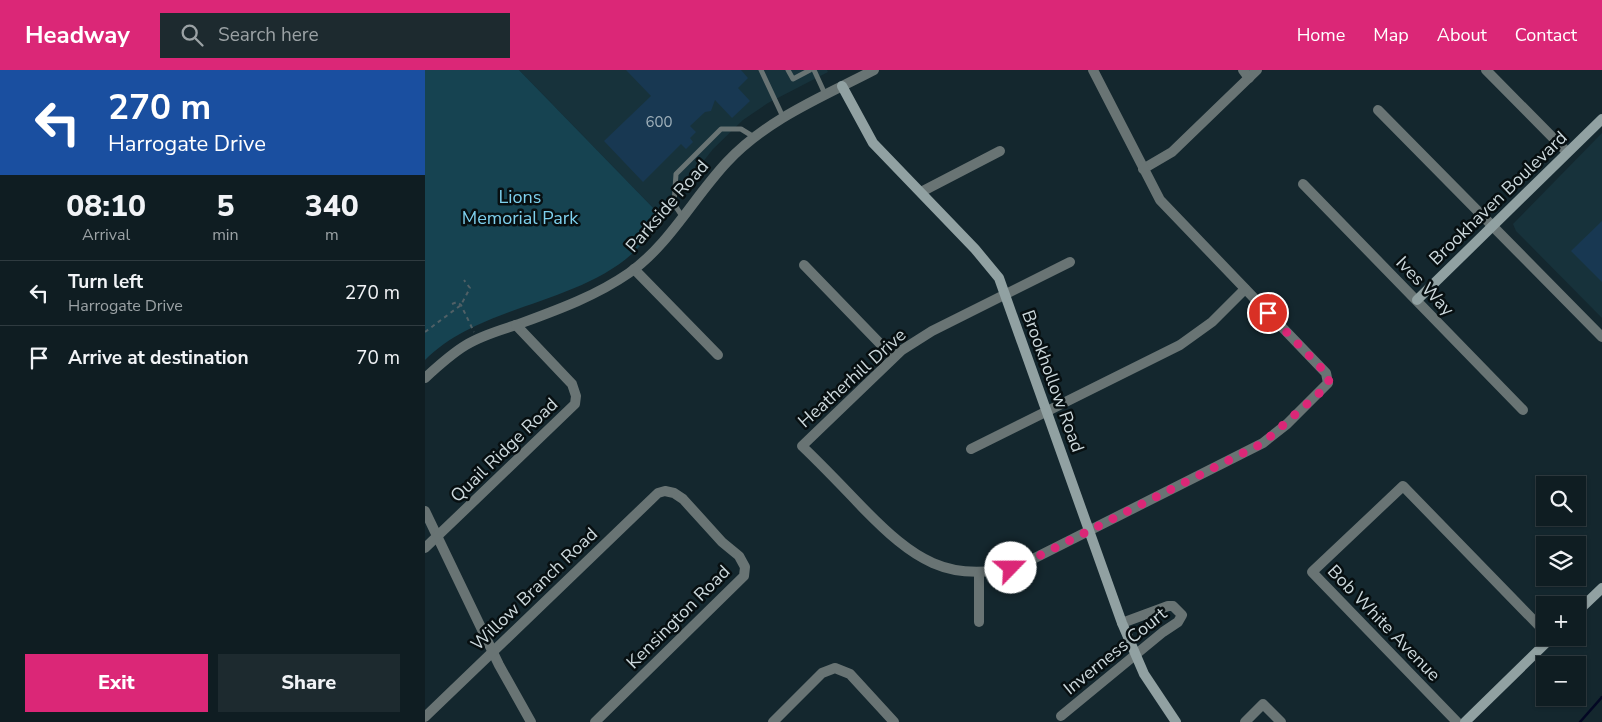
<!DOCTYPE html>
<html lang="en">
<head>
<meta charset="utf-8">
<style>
  body { margin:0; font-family:"Nunito Sans",sans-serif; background:#1d2a2f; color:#f1f3f6; height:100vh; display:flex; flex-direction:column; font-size:19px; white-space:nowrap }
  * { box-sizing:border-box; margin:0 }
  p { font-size:16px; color:#9ba2a5 }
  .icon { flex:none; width:28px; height:28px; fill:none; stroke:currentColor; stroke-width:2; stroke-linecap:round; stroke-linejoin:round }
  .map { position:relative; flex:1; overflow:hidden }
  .drawer { display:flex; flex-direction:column; background:#0f1d22; width:425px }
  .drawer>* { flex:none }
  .guide { background:#1a4fa0; color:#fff; overflow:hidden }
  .tools { position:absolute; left:1111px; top:406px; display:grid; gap:10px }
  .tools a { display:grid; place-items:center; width:50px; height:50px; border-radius:0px; background:#0f1d22; box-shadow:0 1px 4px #0004,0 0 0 1px #2f3b40; font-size:25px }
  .pin { position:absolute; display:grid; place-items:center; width:42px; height:42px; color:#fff; margin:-21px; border:2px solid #fff; border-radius:50%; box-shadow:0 1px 5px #0007 }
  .me { position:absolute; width:55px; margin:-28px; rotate:67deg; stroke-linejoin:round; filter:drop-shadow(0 0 4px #0008) }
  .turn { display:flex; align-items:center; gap:18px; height:105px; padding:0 25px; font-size:22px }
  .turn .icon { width:65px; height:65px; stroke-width:2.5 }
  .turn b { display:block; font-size:35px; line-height:42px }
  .eta { display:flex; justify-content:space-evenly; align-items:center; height:85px; text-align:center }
  .eta b { font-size:30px; font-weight:800; line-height:35px }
  .cta { display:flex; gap:10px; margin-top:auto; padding:10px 25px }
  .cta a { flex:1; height:58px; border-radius:0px; background:#db2777; color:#fff; font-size:20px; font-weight:800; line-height:58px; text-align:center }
  .cta a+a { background:#1d2a2f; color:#f1f3f6 }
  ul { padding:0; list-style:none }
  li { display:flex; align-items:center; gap:15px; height:65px; padding:0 25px; border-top:1px solid #2f3b40 }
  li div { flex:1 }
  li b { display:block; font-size:19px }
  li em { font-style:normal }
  header { display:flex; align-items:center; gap:30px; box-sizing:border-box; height:70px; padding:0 25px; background:#db2777; color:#fff }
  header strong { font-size:24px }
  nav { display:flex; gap:28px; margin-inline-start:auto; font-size:18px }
  .search { width:350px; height:45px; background:#1d2a2f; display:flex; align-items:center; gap:12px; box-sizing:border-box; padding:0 18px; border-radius:0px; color:#9ba2a5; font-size:19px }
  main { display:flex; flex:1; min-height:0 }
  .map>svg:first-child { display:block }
  .built { fill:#17323b }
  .park { fill:#164351 }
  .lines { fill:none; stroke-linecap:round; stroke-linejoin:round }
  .stream { stroke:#030723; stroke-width:2.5 }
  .building { fill:#183852 }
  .path { stroke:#506066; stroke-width:2; stroke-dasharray:4 4; stroke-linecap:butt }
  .lane { stroke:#697474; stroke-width:5 }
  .street { stroke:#697474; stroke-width:10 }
  .secondary { stroke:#91a1a2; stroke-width:10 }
  .route { stroke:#db2777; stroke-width:9; stroke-dasharray:0 16.2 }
  .labels { text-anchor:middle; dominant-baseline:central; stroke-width:5; stroke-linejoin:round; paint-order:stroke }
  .number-label { font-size:15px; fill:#9fb0ba }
  .park-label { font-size:18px; fill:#7ed0ed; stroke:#070f11 }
  .street-label { font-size:18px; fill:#ccd8dc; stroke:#070f11 }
</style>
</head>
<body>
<header>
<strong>Headway</strong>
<div class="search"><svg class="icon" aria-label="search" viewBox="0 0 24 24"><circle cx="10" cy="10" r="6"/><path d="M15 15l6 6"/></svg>Search here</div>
<nav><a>Home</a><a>Map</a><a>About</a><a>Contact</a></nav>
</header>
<main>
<section class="drawer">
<div class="guide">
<div class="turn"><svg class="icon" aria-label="left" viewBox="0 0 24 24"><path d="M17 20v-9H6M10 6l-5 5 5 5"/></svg><div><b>270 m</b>Harrogate Drive</div></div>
</div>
<div class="eta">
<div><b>08:10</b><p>Arrival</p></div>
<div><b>5</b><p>min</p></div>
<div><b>340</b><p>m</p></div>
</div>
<ul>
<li><svg class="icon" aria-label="left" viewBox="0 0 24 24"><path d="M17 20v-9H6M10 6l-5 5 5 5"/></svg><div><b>Turn left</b><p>Harrogate Drive</p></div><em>270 m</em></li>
<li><svg class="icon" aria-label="arrive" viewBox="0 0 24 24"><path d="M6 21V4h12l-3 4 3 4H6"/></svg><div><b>Arrive at destination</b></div><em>70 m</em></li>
</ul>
<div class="cta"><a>Exit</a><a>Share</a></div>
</section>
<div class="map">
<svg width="1177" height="652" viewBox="0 0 1177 652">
  <rect width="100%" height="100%" fill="#14272e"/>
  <g class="built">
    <polygon points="94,0 402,0 403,2 343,33 318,50 288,79 236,146"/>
    <polygon points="1177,63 1177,248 1091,161 1088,154"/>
  </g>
  <path class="park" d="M0,0H94L236,146C190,237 66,224 0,290Z"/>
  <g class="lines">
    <polyline class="stream" points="1155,652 1177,627"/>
  </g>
  <g class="building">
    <polygon points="201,0 316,0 323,8 313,18 325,31 307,48 290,30 286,41 280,42 265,56 271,62 265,68 268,72 261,79 256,74 218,112 179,71 226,26"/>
    <polygon points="1177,151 1177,212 1146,181"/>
  </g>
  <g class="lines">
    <g class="path">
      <polyline points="27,234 32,232 36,235 49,262"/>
      <polyline points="0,262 36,235 45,218 39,210"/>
    </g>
    <g class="lane">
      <polyline points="336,0 358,47"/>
      <polyline points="363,0 368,9 385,0"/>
      <polyline points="389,0 400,24"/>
      <polyline points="257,146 249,134 251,104 296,59 316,59 329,67"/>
    </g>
    <g class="street">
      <polyline points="818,0 824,8"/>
      <polyline points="1061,0 1142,82"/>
      <polyline points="953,40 1177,267"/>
      <polyline points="718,99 747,82 832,0"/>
      <polyline points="878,114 1098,340"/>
      <polyline points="496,122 575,81"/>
      <path d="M645,192L507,261L477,280L377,376C398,396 418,417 438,438C487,488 523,516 596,495L838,373L862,354L903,313L901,303L735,130L668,0"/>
      <polyline points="379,195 468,287"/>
      <polyline points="209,199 293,285"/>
      <path d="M0,308C13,296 26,284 41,275C57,265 76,260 94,254C132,240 171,226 204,203C244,175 269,127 302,92C342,49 397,27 449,0"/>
      <polyline points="546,379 755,275 787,252 820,219"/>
      <polyline points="0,441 74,595 106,652"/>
      <polyline points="0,478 150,334 151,326 147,314 91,255"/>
      <polyline points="554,502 554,552"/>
      <polyline points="636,646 738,562 753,552 757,545 748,536 743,536 697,553"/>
      <polyline points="0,647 233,423 240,421 249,423 258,429 297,472 314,486 320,497 319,506 170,652"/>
      <polyline points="348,652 397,603 410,598 425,604 469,652"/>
      <polyline points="820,652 838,634 856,652"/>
      <polyline points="1032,652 887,502 978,416 1120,562"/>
    </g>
    <g class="secondary">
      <polyline points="417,16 448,73 550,179 574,208 697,553 719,604 751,652"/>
      <polyline points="992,230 1177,49"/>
      <polyline points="1152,542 1177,518"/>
      <polyline points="1040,652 1126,568"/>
    </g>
  </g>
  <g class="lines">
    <polyline class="route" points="586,498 596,495 838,373 900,318 904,310 901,303 843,243"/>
  </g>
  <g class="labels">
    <g class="number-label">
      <text x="234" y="52">600</text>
    </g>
    <g class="park-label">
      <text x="95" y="127">Lions<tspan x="95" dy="21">Memorial Park</tspan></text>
    </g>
    <g class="street-label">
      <text transform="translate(1073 128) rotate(-44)">Brookhaven Boulevard</text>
      <text transform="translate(242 136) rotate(-49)">Parkside Road</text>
      <text transform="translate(1000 216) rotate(46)">Ives Way</text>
      <text transform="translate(427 308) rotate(-42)">Heatherhill Drive</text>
      <text transform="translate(628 311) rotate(70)">Brookhollow Road</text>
      <text transform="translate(79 380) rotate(-44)">Quail Ridge Road</text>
      <text transform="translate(109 519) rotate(-44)">Willow Branch Road</text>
      <text transform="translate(253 547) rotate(-45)">Kensington Road</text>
      <text transform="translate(959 553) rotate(46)">Bob White Avenue</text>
      <text transform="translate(690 581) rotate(-39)">Inverness Court</text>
    </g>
  </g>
</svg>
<div class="tools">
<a><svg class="icon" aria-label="search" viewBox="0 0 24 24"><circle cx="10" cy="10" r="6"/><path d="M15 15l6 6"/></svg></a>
<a><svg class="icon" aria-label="layers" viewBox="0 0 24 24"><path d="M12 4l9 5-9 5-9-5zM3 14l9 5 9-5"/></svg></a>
<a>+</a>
<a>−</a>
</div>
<div class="pin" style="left:843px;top:243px;background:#d93025"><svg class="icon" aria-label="arrive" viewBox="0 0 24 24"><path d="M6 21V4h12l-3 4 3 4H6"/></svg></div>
<svg class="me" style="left:586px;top:498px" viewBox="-20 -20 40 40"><circle r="19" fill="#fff"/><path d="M0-13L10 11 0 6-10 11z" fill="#db2777"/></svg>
</div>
</main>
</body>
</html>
